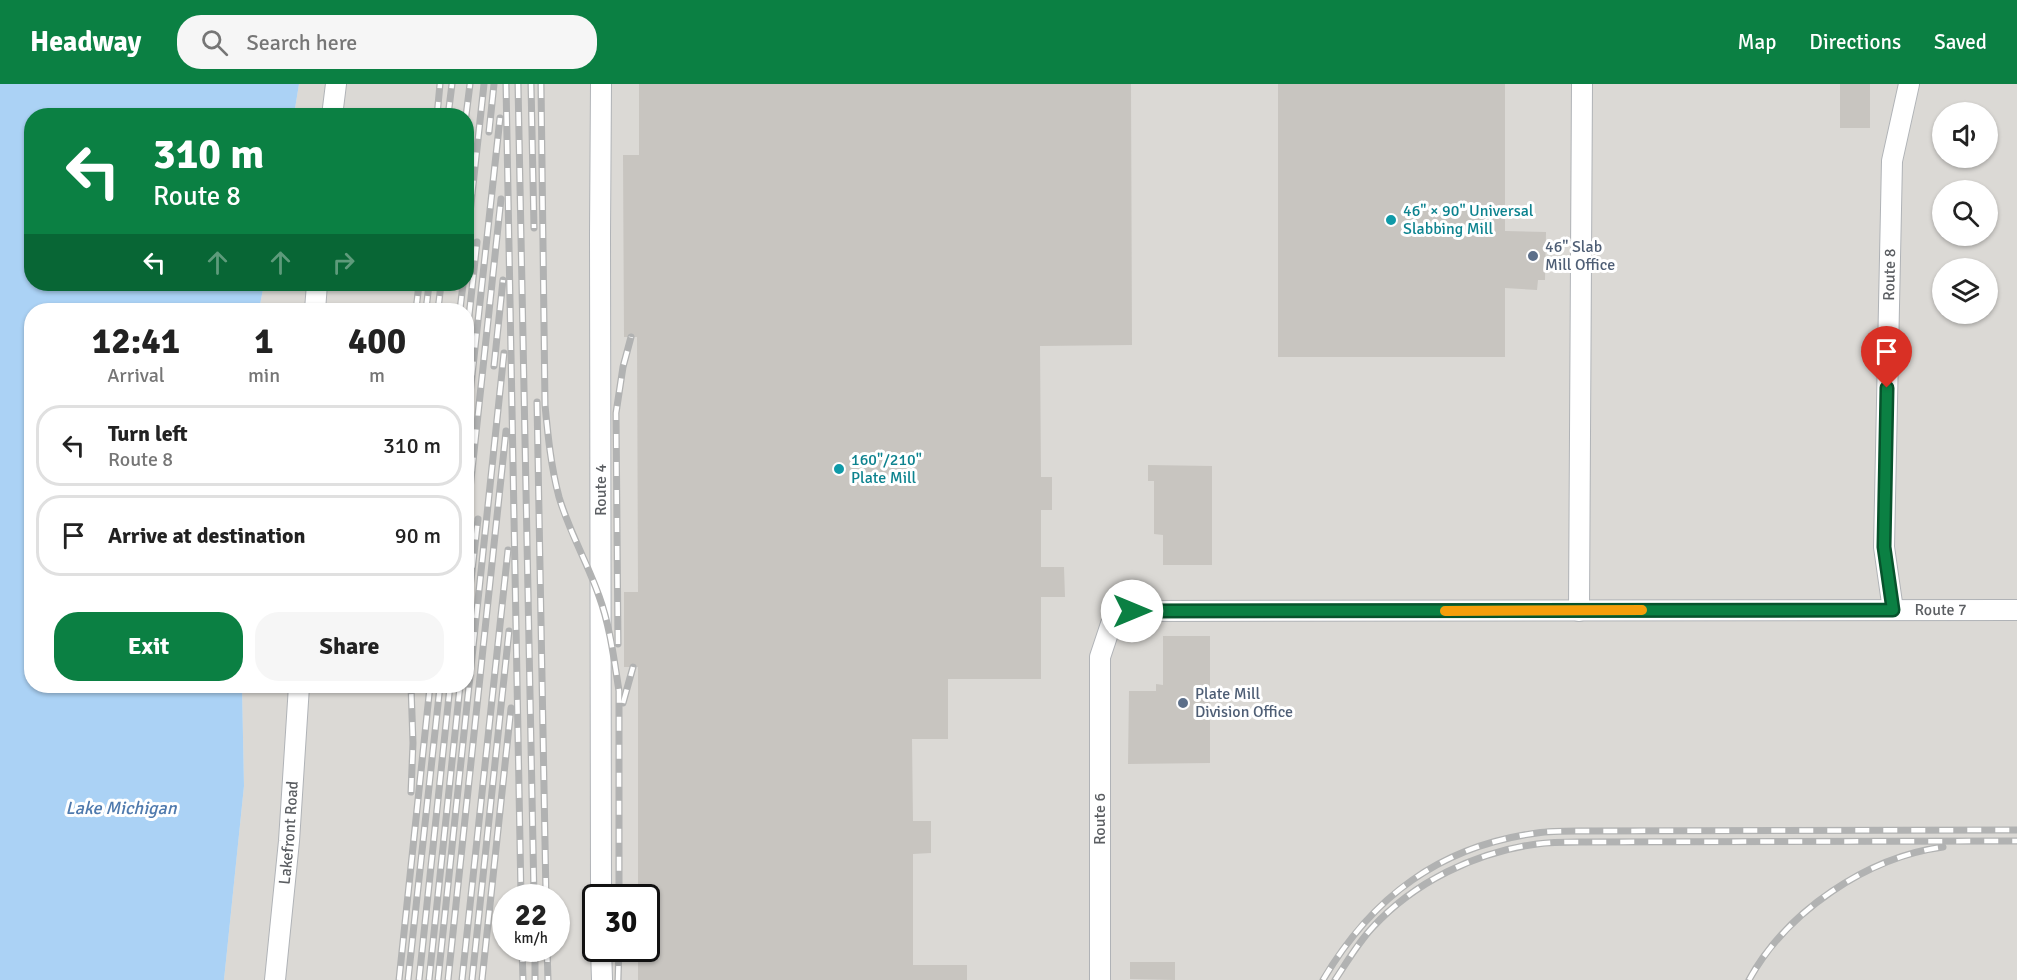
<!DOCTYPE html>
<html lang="en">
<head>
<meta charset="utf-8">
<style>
  body { margin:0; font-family:Signika,sans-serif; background:#f6f6f6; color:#222; height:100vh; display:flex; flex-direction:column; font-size:22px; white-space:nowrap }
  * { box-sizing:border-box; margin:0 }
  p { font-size:20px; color:#767676 }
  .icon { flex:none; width:33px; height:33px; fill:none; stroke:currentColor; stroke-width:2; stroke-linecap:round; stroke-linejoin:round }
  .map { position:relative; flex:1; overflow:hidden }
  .details { position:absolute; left:24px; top:219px; width:450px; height:390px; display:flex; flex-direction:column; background:#fff; border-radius:24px; box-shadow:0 2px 4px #0004 }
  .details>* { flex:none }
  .hud { position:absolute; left:24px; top:24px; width:450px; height:183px; border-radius:24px; box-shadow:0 2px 4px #0004; background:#0b8043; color:#fff; overflow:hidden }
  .fabs { position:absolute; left:1932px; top:18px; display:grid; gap:12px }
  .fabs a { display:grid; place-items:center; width:66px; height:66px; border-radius:50%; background:#fff; box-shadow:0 2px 4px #0004; font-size:30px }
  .speed { position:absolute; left:492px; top:800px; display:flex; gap:12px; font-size:30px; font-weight:700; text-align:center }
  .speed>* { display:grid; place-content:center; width:78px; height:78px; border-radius:50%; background:#fff; box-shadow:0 2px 4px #0004; line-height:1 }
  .speed small { font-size:15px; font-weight:400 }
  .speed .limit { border:3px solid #111; border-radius:9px; background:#fff; color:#111 }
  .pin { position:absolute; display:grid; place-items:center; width:51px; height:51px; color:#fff; margin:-62px -26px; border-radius:50% 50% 50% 0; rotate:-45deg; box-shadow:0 0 6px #0007 }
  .pin .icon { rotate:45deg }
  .me { position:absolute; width:66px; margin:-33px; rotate:90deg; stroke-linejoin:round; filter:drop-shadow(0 0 4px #0008) }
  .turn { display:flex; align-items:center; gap:21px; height:126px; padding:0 30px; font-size:27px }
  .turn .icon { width:78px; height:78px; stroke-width:2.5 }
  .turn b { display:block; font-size:42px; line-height:51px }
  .lanes { display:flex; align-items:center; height:57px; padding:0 30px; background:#0003; justify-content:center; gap:30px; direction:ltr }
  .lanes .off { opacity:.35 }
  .eta { display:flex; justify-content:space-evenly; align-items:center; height:102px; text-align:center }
  .eta b { font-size:36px; font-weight:700; line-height:42px }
  .button { display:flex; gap:12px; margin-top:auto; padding:12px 30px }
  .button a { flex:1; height:69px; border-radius:24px; background:#0b8043; color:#fff; font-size:24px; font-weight:700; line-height:69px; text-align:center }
  .button a+a { background:#f6f6f6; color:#222 }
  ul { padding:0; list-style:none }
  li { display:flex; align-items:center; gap:18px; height:81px; margin:0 12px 9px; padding:0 18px; border:3px solid #e0e0e0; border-radius:24px }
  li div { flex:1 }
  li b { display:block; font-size:22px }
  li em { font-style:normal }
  header { display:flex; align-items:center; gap:36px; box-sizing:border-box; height:84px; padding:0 30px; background:#0b8043; color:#fff }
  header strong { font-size:28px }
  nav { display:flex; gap:33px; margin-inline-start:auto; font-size:21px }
  .search { width:420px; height:54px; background:#f6f6f6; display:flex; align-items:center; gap:15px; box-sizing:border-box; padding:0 21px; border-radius:24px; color:#767676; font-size:22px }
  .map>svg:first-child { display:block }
  .industrial { fill:#dbd9d5; fill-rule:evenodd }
  .water { fill:#abd2f5 }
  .building { fill:#c8c5c0 }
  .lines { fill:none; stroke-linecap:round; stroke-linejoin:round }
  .street-casing { stroke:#b0b3b7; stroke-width:22 }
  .street { stroke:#fff; stroke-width:20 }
  .rail-casing { stroke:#b1b2b2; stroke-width:7 }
  .rail { stroke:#fff; stroke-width:4.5; stroke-dasharray:14; stroke-linecap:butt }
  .route-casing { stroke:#07532c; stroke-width:15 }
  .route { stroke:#0b8043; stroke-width:10 }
  .slow { stroke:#f59e0b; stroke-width:10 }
  .culture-dot { fill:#0f9aa8; stroke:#fff; stroke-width:2 }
  .service-dot { fill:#5c6f8a; stroke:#fff; stroke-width:2 }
  .labels { text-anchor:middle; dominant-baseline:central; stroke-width:6; stroke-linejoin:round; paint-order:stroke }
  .culture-label { font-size:16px; fill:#0d838f; stroke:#fff; text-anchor:start }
  .service-label { font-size:16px; fill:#4e5e75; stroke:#fff; text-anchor:start }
  .street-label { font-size:16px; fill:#5b5e62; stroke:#fff }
  .water-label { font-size:18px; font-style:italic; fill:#4e79ad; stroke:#fff }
</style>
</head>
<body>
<header>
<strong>Headway</strong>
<div class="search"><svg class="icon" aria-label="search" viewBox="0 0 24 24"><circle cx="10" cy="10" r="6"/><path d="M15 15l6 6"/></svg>Search here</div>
<nav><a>Map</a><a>Directions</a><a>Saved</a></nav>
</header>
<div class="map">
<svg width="2017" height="896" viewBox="0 0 2017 896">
  <rect width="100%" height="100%" fill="#eceae3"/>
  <path class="industrial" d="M299,0H2017V896H224L244,702L242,602H466V226H259L264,200H466V32L294,31ZM1942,28H1988V74H1942ZM1942,106H1988V152H1942ZM1942,184H1988V230H1942ZM506,813H556V864H506ZM596,813H646V864H596Z"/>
  <polygon class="water" points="0,0 299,0 294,31 32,32 32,200 264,200 259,226 32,226 32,602 242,602 244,702 224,896 0,896"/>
  <g class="building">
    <polygon points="639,0 1131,0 1132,261 1040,262 1041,393 1052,393 1052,426 1041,426 1041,483 1064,483 1065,513 1041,513 1041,595 948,595 948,655 912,655 913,737 931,737 931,769 913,770 913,881 967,881 967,896 638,896 638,864 646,864 646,813 638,813 638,583 624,583 624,508 638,508 637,253 624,253 623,71 639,71"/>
    <polygon points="1278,0 1505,0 1505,147 1546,148 1545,196 1538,196 1537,206 1505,204 1505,273 1278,273"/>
    <rect x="1840" y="0" width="30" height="44"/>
    <polygon points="1148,381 1212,382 1212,481 1163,481 1163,451 1154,450 1154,397 1148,397"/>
    <polygon points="1163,552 1210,552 1210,679 1128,680 1129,607 1156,607 1156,600 1163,601"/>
    <polygon points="1130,878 1175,878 1175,896 1130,895"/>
  </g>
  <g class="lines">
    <defs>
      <g id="street">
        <polyline points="332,32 336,0"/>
        <polyline points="315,226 317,200"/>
        <path id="s1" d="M1893,526L1884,463L1892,77L1909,0"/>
        <polyline points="1579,527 1582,0"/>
        <polyline points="601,813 600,151 601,0"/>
        <polyline points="601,864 602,896"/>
        <path id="s2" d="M275,896L289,757L299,602"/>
        <path id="s3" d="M1100,896V573L1111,540L1132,527L2017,526"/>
      </g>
    </defs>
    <use href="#street" class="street-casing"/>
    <use href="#street" class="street"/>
    <defs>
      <g id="rail">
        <polyline points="506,0 521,813"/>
        <polyline points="518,0 534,813"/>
        <polyline points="531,0 534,144"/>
        <path d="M541,0L545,321C548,352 551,383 559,413C569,447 587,478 599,512C610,542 614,575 619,607V813"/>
        <polyline points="437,32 440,0"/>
        <polyline points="448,32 452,0"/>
        <polyline points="466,32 470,0"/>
        <polyline points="489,48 494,0"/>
        <polyline points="466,166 484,0"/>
        <polyline points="416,226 419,200"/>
        <polyline points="426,226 429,200"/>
        <polyline points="438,226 441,200"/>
        <polyline points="460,226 463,200"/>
        <polyline points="466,260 477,158"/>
        <polyline points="494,282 503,196"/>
        <polyline points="537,318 546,813"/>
        <polyline points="466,347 500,34"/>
        <polyline points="466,443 501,115"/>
        <polyline points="466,539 478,435"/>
        <polyline points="618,560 616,329 623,283 631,253"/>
        <polyline points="623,619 633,583"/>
        <polyline points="411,708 413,659 411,602"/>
        <polyline points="522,864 523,896"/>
        <polyline points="535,864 535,896"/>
        <polyline points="547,864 548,896"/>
        <polyline points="399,896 430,602"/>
        <polyline points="408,896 440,602"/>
        <polyline points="419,896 450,602"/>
        <polyline points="429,896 460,602"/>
        <polyline points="438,896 504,269"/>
        <polyline points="448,896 506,347"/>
        <polyline points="462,896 508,466"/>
        <polyline points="472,896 509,547"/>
        <polyline points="482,896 511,624"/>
        <polyline points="618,896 619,864"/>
        <path d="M1323,896C1372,813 1440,762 1537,749C1550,747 1564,747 1578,747L2017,746"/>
        <path d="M1335,896C1347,878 1358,859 1372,844C1414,798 1476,768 1537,760C1551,758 1565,758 1579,758L2017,757"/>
        <path d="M1749,896C1786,828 1867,773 1943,763"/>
      </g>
    </defs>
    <use href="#rail" class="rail-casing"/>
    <use href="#rail" class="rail"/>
  </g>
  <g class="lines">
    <defs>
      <polyline id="route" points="1132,527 1893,526 1884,463 1887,304"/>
    </defs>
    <use href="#route" class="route-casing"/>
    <use href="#route" class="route"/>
    <polyline class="slow" points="1445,527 1642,526"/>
  </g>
  <g class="culture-dot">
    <circle cx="1391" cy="136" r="6"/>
    <circle cx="839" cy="385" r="6"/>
  </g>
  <g class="service-dot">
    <circle cx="1533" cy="172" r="6"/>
    <circle cx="1183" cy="619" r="6"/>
  </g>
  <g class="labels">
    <g class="culture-label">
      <text x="1403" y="127">46" × 90" Universal<tspan x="1403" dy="18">Slabbing Mill</tspan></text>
      <text x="851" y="376">160"/210"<tspan x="851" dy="18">Plate Mill</tspan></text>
    </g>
    <g class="service-label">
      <text x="1545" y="163">46" Slab<tspan x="1545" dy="18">Mill Office</tspan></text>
      <text x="1195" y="610">Plate Mill<tspan x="1195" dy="18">Division Office</tspan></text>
    </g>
    <g class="street-label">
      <text stroke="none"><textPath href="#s1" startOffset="336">Route 8</textPath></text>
      <text transform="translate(601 406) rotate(-90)">Route 4</text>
      <text stroke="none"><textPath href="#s3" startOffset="1191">Route 7</textPath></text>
      <text transform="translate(1100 735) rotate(-90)">Route 6</text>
      <text stroke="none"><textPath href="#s2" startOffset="148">Lakefront Road</textPath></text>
    </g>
    <g class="water-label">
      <text x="121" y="724">Lake Michigan</text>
    </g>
  </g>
</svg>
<div class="fabs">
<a><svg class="icon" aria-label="sound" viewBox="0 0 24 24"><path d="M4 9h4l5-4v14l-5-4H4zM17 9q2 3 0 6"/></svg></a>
<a><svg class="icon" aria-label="search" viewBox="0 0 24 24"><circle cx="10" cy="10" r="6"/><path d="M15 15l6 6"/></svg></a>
<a><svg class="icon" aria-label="layers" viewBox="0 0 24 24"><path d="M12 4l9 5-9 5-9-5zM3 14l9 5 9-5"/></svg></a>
</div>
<div class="speed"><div>22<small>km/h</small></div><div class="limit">30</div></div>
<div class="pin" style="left:1887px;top:304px;background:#d93025"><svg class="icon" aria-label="arrive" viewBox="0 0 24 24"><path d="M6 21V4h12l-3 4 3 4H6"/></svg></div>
<svg class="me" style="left:1132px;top:527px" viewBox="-20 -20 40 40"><circle r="19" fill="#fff"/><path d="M0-13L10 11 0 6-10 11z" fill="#0b8043"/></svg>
<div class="hud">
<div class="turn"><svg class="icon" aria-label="left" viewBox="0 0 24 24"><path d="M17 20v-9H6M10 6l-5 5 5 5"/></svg><div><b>310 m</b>Route 8</div></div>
<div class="lanes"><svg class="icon" aria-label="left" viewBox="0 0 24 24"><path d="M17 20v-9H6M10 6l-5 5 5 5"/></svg><svg class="icon off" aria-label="ahead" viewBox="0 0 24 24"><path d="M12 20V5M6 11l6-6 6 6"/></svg><svg class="icon off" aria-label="ahead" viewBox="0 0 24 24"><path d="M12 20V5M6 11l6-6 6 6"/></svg><svg class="icon off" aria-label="right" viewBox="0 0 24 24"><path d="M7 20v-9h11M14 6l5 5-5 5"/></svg></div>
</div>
<section class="details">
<div class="eta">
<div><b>12:41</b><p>Arrival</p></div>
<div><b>1</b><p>min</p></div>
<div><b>400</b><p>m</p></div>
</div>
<ul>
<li><svg class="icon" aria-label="left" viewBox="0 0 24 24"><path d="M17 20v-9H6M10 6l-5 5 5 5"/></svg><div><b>Turn left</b><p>Route 8</p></div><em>310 m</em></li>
<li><svg class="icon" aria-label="arrive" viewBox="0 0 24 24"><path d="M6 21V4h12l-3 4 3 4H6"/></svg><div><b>Arrive at destination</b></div><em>90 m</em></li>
</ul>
<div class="button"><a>Exit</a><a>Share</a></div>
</section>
</div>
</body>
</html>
